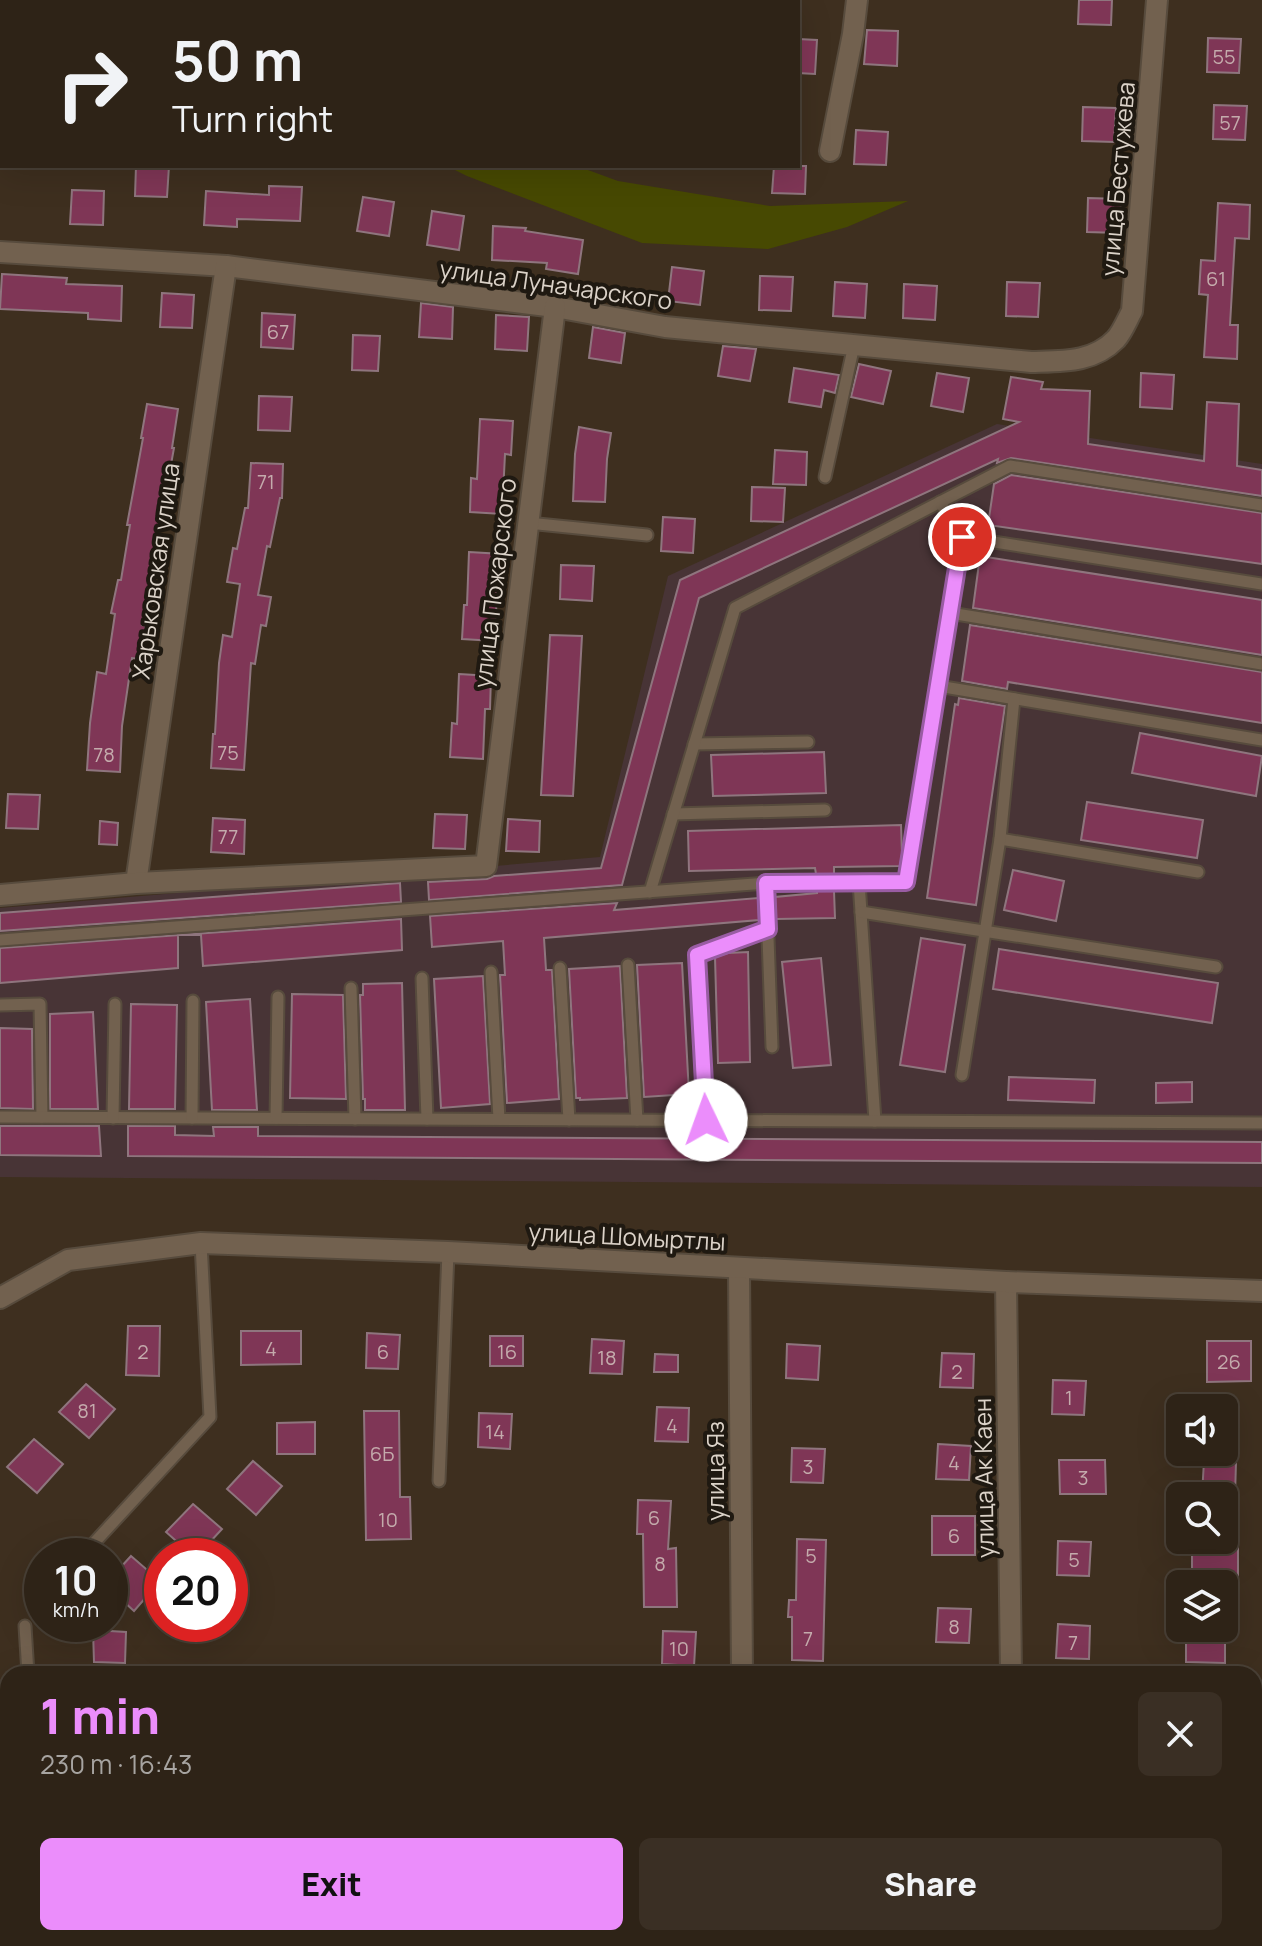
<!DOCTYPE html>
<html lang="en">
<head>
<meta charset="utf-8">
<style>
  body { margin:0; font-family:Manrope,sans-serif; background:#3a2f24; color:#f1f3f6; height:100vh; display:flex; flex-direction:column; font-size:30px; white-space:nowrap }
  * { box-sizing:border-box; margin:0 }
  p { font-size:26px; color:#a7a4a1 }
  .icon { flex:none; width:44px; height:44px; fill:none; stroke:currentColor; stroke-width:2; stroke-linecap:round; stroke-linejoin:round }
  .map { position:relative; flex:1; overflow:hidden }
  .sheet { position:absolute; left:0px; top:1666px; width:1262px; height:280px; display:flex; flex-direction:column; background:#2e2317; border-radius:24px 24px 0 0; box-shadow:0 8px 32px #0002,0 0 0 2px #494036 }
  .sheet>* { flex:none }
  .guide { position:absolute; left:0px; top:0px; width:800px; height:168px; box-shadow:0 8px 32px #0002,0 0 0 2px #494036; background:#2e2317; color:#f1f3f6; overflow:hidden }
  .controls { position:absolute; left:1166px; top:1394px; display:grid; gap:16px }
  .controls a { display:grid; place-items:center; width:72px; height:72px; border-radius:12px; background:#2e2317; box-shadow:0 8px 32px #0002,0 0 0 2px #494036; font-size:40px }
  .speed { position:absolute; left:24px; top:1538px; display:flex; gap:16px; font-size:40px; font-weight:700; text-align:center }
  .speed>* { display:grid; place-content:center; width:104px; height:104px; border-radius:50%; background:#2e2317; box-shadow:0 8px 32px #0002,0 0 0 2px #494036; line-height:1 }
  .speed small { font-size:20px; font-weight:400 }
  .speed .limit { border:12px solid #d22; background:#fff; color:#111 }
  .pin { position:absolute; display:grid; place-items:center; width:68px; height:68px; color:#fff; margin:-34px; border:4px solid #fff; border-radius:50%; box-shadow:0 2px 8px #0007 }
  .me { position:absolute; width:88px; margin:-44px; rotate:357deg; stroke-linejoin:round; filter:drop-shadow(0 0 6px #0008) }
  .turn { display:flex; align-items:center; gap:28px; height:168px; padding:0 40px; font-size:36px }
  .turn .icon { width:104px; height:104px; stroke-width:2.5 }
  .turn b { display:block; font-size:56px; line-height:68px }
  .round { display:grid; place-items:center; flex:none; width:84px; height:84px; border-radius:12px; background:#3a2f24 }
  .overview { display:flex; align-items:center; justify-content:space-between; height:136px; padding:0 40px }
  h1 { font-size:48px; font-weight:800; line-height:60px; color:#eb8dfb }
  .primary-button { display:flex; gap:16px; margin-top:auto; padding:16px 40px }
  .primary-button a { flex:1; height:92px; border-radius:12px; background:#eb8dfb; color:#111; font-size:32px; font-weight:800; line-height:92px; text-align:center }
  .primary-button a+a { background:#3a2f24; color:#f1f3f6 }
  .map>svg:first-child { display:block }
  .industrial { fill:#483436 }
  .green { fill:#474902 }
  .building { fill:#7f3656; stroke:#8f757e; stroke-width:2 }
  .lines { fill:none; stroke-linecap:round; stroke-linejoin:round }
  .lane-casing { stroke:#574b3d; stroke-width:15 }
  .street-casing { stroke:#574b3d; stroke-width:24 }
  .lane { stroke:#72614f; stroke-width:11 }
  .street { stroke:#72614f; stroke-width:20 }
  .route-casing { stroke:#995ca3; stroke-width:20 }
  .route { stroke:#eb8dfb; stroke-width:14 }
  .labels { text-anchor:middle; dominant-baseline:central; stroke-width:8; stroke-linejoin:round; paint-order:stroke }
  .number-label { font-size:20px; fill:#c4abac }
  .street-label { font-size:24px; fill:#dbd2c8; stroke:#1f1911 }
</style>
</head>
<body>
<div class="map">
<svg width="1262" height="1946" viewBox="0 0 1262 1946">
  <rect width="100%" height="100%" fill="#3e2f1f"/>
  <polygon class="industrial" points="997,424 1262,464 1262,1187 0,1177 0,908 600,857 668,576"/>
  <g class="green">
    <polygon points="447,166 577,166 618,181 770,206 908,201 847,227 768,249 642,243 467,176"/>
    <polygon points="1262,1730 1262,1946 1085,1946 1091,1938 1254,1938 1254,1740"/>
  </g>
  <g class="building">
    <polygon points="1079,0 1112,0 1111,25 1078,24"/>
    <polygon points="867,30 898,31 897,66 864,64"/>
    <polygon points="1208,38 1241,39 1239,73 1207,72"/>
    <polygon points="798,39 817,40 815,74 798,73"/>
    <polygon points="1214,105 1247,106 1245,140 1213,139"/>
    <polygon points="1083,107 1116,108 1114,142 1082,141"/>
    <polygon points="856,130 888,132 886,165 854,164"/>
    <polygon points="136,166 169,166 167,197 135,196"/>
    <polygon points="774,166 806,166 805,194 772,193"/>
    <polygon points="269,186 302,187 300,221 237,219 237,227 204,225 206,191 269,195"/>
    <polygon points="72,190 104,191 103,225 70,224"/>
    <polygon points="363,197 394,202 389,236 357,231"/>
    <polygon points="1088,198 1121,199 1119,233 1087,232"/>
    <polygon points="1218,203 1250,205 1249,239 1235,238 1230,325 1238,325 1237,359 1204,357 1208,295 1199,294 1201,260 1215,261"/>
    <polygon points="432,211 464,216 459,250 427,245"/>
    <polygon points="493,226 526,228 525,231 583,240 578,274 546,269 547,263 492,260"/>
    <polygon points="672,267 704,271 700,305 668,301"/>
    <polygon points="2,274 67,278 66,284 122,286 121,321 88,319 88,313 0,309"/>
    <polygon points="760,276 793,277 791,311 759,310"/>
    <polygon points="835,282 867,284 865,318 833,316"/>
    <polygon points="1007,282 1040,283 1038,317 1006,316"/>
    <polygon points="904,284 937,286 935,320 903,318"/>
    <polygon points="162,293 194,295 192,328 160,327"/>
    <polygon points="421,303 453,307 452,339 419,337"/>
    <polygon points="262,313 295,315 293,349 261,347"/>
    <polygon points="496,315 529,317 527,351 495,349"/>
    <polygon points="593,327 625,333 621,363 589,358"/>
    <polygon points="353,335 380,336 378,371 352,370"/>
    <polygon points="723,346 756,349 750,381 718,376"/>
    <polygon points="859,364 891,371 883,404 851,397"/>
    <polygon points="794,368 839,375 835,393 824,390 821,407 789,402"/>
    <polygon points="937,373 969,378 963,412 931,406"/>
    <polygon points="1141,373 1174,375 1172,409 1140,407"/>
    <polygon points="1011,377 1043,382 1041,389 1090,391 1088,444 1204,461 1207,402 1239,404 1237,466 1262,470 1262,496 1011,458 997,463 998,459 699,598 622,885 429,900 428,882 487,879 494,876 601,868 680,580 1019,422 1003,419"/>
    <polygon points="259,396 292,397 290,431 258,430"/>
    <polygon points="147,404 178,409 172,448 174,448 157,541 160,542 154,575 152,575 142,625 146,626 141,659 132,658 122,726 120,772 87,770 90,723 97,672 106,674 115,614 111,613 118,580 121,580 130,525 127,525 143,438 141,438"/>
    <polygon points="480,419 513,421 511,455 505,454 502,514 470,512 471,478 477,479"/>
    <polygon points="579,427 611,433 607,459 605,502 573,501 575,454"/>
    <polygon points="775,450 807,452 806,485 773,484"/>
    <polygon points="251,463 283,464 282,498 280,498 270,547 267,546 258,595 271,597 266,626 261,625 255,664 251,663 244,770 211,768 213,734 215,734 219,663 223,635 232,637 240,584 227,582 233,548 237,549 245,508 248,508"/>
    <polygon points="1011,475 1262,513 1262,564 988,525 994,484"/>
    <polygon points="752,487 785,488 783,522 751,521"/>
    <polygon points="663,517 695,519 693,553 661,551"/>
    <polygon points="469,552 502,554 500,588 497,588 495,641 462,639 464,605 467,605"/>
    <polygon points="980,556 1262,600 1262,655 973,608"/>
    <polygon points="561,565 594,566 592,601 560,599"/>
    <polygon points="970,625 1262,672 1262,723 1008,682 1007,689 962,681"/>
    <polygon points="550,635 582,636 573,796 541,795"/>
    <polygon points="459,674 491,676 490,709 485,709 483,759 450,757 452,723 457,724"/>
    <polygon points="959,698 1005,706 976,905 927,898 955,704 958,705"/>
    <polygon points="1140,733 1262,756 1256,796 1132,773"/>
    <polygon points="824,752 826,793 713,796 711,755"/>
    <polygon points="8,794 40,795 38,829 6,828"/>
    <polygon points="1087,802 1203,820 1197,858 1081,840"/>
    <polygon points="435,814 467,815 465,849 433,848"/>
    <polygon points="213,818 245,820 244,854 211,852"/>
    <polygon points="508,819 540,821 539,852 506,851"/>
    <polygon points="100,821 118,823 117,845 99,844"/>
    <polygon points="901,825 902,854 900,866 834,867 834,874 816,874 815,868 689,871 688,831"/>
    <polygon points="1013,870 1064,881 1056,921 1004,910"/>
    <polygon points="400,883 401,902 0,931 0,913"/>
    <polygon points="817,891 834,891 835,918 776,919 775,897 817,893"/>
    <polygon points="758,898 759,920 544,938 546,970 552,970 559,1099 507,1103 500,975 505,975 503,941 432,947 430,916 617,903 614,910"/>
    <polygon points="401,919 402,950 203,966 201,935 178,935 178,968 0,983 0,948"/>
    <polygon points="921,938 965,945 945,1072 900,1065"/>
    <polygon points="999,949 1218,983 1212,1023 993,989"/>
    <polygon points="748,952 750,1062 718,1063 715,957 728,953"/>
    <polygon points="821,958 831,1065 793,1068 782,962"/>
    <polygon points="682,963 689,1094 644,1097 637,965"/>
    <polygon points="620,966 627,1098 580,1100 580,1098 576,1098 569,969"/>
    <polygon points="483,976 490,1104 441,1108 434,979"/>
    <polygon points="402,983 405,1110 365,1110 365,1099 363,1099 360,995 363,995 363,984"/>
    <polygon points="292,994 343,995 346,1099 290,1098"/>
    <polygon points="250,999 257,1110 212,1110 206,1002"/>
    <polygon points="131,1004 177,1005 175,1109 129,1109"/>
    <polygon points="93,1012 98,1109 50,1109 50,1014"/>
    <polygon points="0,1028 32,1029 33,1109 0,1108"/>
    <polygon points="1009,1077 1095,1080 1094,1103 1008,1100"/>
    <polygon points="1192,1082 1192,1102 1156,1103 1156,1083"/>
    <polygon points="0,1126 99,1126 101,1156 0,1155"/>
    <polygon points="128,1126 175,1126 175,1135 214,1136 213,1127 258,1127 258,1136 1262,1142 1262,1163 128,1156"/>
    <polygon points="128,1326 160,1326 159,1376 126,1375"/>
    <polygon points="241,1331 301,1331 301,1364 241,1365"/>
    <polygon points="367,1333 400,1335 398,1369 366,1368"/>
    <rect x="490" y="1336" width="33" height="30"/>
    <polygon points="592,1339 624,1341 622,1374 590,1373"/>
    <polygon points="1207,1341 1251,1341 1251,1381 1207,1382"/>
    <polygon points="787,1344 820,1346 818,1380 786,1378"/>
    <polygon points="942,1353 974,1354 973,1388 940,1387"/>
    <polygon points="655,1354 678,1355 678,1372 654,1372"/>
    <polygon points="1053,1380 1086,1381 1084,1415 1052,1414"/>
    <polygon points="86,1384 115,1409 89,1438 59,1412"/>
    <polygon points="657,1407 689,1408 688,1442 655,1441"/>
    <polygon points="364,1411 399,1411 400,1497 410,1497 411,1539 366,1540"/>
    <polygon points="479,1413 512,1414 510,1449 478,1447"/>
    <polygon points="315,1422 315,1454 277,1454 277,1423"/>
    <polygon points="34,1439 63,1464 37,1493 7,1467"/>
    <polygon points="938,1444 971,1446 969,1480 936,1479"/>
    <polygon points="792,1448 825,1449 823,1483 791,1482"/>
    <polygon points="1059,1460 1105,1460 1106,1494 1060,1494"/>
    <polygon points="253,1461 282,1486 256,1515 227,1489"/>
    <polygon points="1204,1461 1236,1462 1235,1496 1202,1495"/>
    <polygon points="638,1500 671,1501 668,1549 676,1548 677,1607 644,1607 643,1534 637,1534"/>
    <polygon points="193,1504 222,1529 197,1556 193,1556 166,1532"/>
    <rect x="932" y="1516" width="43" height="39"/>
    <polygon points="797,1539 826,1540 823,1661 792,1660 792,1617 788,1617 789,1600 796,1600"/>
    <rect x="1192" y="1540" width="46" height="36"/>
    <polygon points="1058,1541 1091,1542 1089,1576 1057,1575"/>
    <polygon points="131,1556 160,1581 134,1611 110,1589 110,1579"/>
    <polygon points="938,1608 971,1609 969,1643 936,1642"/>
    <polygon points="1058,1624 1090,1626 1089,1659 1056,1658"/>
    <polygon points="1186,1628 1225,1628 1225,1663 1186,1662"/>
    <polygon points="93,1630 126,1632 125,1663 94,1662"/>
    <polygon points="663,1631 696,1632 694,1666 662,1664"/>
  </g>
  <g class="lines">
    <defs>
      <g id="lane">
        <polyline points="825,477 854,345"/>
        <polyline points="528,523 647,535"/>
        <polyline points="962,537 1262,584"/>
        <polyline points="950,613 1262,664"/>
        <polyline points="938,686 1262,740"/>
        <polyline points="694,744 808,742"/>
        <polyline points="673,814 825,810"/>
        <polyline points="1000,839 1198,872"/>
        <polyline points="859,882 875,1121"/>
        <polyline points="766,883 772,1047"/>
        <polyline points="650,892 735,608 1010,466 1262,505"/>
        <polyline points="861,912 1216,967"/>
        <polyline points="0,940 766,883 906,882 962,537 940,502"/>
        <polyline points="628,965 637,1120"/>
        <polyline points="560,968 569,1120"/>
        <polyline points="491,972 499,1119"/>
        <polyline points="422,978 427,1119"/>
        <polyline points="351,988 355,1119"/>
        <polyline points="0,1005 40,1004 42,1117"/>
        <polyline points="962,1075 1000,839 1014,699"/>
        <polyline points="0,1117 1262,1123"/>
        <polyline points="113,1118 115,1004"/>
        <polyline points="192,1118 193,1001"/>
        <polyline points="276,1118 278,997"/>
        <polyline points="706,1120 697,955 768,929"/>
        <polyline points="439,1481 448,1252"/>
        <polyline points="82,1556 210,1417 201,1243"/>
        <polyline points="25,1626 28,1674"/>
        <polyline points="1254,1741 1262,1732"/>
        <polyline points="1254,1783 1262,1773"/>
        <polyline points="0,1904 8,1904"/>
        <polyline points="1190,1938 1202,1946"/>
        <polyline points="1131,1946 1137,1938"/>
      </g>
      <g id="street">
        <polyline points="580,2 580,0"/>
        <polyline points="830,151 853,34 857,0"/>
        <path d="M0,252L226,266L555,307L665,327L1031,362C1062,361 1093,363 1116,339C1123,331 1127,320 1132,311L1157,0"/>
        <polyline points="136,883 226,266"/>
        <polyline points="0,895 136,883 486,866 555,307"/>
        <polyline points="739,1268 742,1674"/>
        <polyline points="1006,1282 1011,1674"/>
        <polyline points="0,1298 68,1260 201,1243 448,1252 1006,1282 1262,1291"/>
        <polyline points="744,1938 744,1946"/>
        <polyline points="847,1946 854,1938"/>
      </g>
    </defs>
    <use href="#lane" class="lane-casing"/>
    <use href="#street" class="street-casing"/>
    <use href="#lane" class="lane"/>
    <use href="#street" class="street"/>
  </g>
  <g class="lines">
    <defs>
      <polyline id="route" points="706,1120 697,955 768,929 766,883 906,882 962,537"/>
    </defs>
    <use href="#route" class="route-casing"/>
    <use href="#route" class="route"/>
  </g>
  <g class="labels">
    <g class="number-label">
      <text x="1224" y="56">55</text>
      <text x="1230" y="122">57</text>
      <text x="1216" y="278">61</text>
      <text x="278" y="331">67</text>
      <text x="266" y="481">71</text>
      <text x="228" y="752">75</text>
      <text x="104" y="754">78</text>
      <text x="228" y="836">77</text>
      <text x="271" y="1348">4</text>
      <text x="143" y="1351">2</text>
      <text x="383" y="1351">6</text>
      <text x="507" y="1351">16</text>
      <text x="607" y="1357">18</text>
      <text x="1229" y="1361">26</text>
      <text x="957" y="1371">2</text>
      <text x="1069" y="1397">1</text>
      <text x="87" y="1410">81</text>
      <text x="672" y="1425">4</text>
      <text x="495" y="1431">14</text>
      <text x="382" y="1453">6Б</text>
      <text x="954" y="1462">4</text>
      <text x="808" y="1466">3</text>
      <text x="1083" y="1477">3</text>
      <text x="654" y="1517">6</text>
      <text x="388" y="1519">10</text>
      <text x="954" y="1535">6</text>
      <text x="811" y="1555">5</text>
      <text x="1074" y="1559">5</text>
      <text x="660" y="1563">8</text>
      <text x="954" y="1626">8</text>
      <text x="808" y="1638">7</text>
      <text x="1073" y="1642">7</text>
      <text x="679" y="1648">10</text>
    </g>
    <g class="street-label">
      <text transform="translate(1117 179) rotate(-85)">улица Бестужева</text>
      <text transform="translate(556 284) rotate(8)">улица Луначарского</text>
      <text transform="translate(155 571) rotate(-82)">Харьковская улица</text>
      <text transform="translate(494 583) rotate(-83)">улица Пожарского</text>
      <text transform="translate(627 1236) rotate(3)">улица Шомыртлы</text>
      <text transform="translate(714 1471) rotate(-90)">улица Яз</text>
      <text transform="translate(983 1478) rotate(-91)">улица Ак Каен</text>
    </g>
  </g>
</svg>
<div class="controls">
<a><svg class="icon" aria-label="sound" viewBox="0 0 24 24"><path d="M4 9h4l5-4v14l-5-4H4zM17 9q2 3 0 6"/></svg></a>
<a><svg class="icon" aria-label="search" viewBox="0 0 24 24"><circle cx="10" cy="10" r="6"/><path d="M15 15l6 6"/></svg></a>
<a><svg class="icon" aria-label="layers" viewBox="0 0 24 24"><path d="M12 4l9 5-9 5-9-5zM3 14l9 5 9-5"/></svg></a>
</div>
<div class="speed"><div>10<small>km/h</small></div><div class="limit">20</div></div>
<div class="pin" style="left:962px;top:537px;background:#d93025"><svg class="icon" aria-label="arrive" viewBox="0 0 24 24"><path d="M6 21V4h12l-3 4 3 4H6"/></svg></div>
<svg class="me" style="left:706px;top:1120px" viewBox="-20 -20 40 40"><circle r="19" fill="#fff"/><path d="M0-13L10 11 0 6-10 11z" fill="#eb8dfb"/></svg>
<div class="guide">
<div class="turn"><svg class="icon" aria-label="right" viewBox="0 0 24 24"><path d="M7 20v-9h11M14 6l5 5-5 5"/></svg><div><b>50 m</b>Turn right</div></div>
</div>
<section class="sheet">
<div class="overview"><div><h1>1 min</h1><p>230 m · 16:43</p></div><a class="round"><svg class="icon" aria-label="close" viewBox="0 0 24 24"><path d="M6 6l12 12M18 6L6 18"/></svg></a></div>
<div class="primary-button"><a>Exit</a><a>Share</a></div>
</section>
</div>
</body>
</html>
